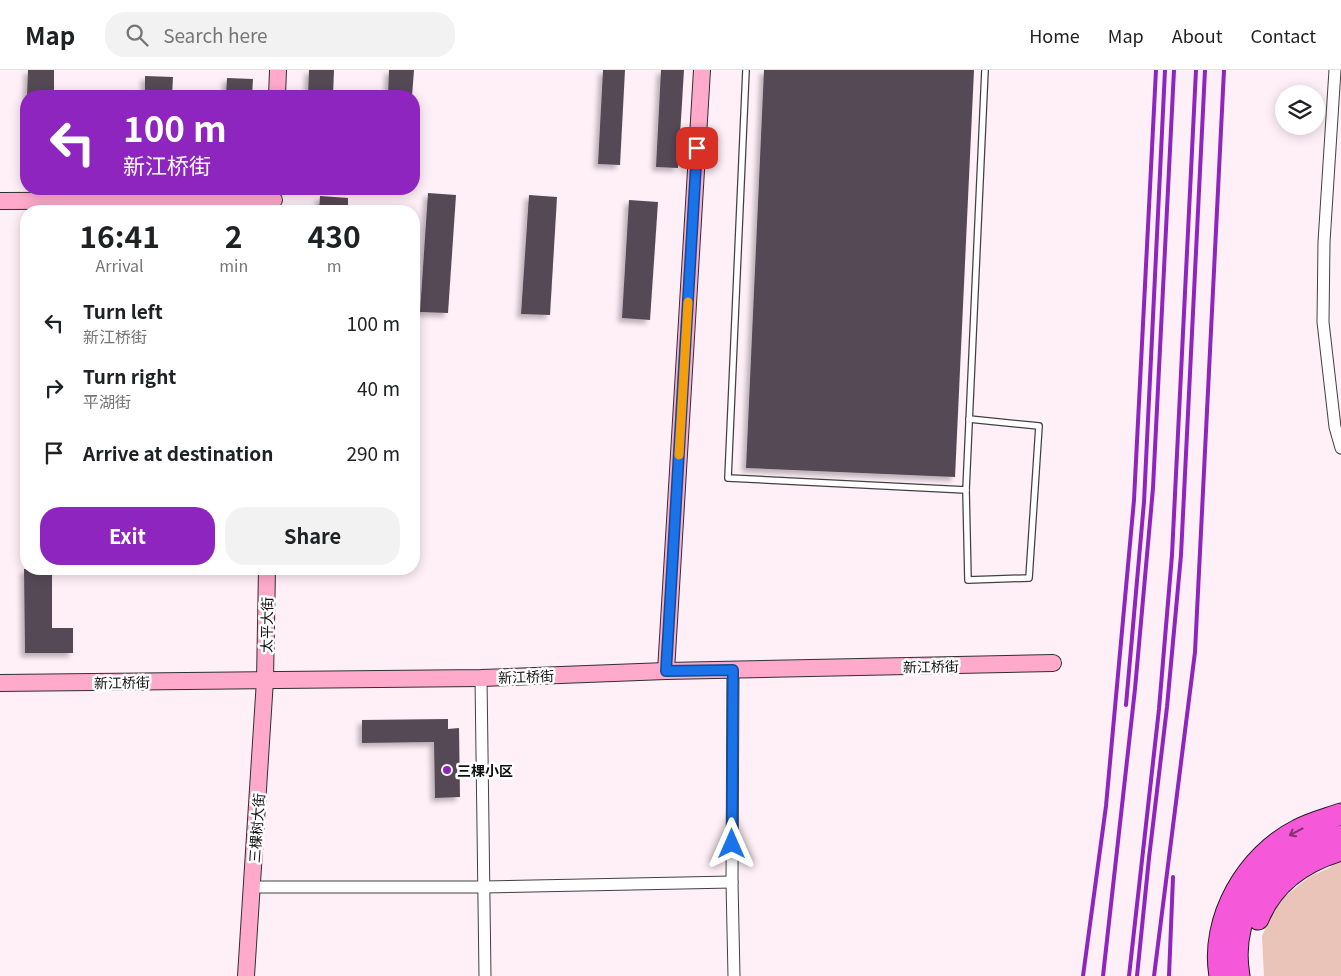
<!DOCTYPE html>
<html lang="en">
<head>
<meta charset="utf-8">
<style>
  body { margin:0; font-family:Georgia,"Noto Sans SC",serif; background:#f2f2f2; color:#202124; height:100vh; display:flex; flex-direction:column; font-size:19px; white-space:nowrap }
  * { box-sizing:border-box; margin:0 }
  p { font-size:16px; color:#757577 }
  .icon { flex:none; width:28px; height:28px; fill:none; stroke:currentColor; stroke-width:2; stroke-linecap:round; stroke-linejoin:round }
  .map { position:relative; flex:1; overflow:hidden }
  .side { position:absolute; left:20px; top:135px; width:400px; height:370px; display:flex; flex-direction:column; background:#fff; border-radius:20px; box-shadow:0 2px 12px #0003 }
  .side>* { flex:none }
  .top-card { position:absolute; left:20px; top:20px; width:400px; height:105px; border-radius:20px; box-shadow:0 2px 12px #0003; background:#8e25bf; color:#fff; overflow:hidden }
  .fabs { position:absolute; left:1275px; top:15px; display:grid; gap:10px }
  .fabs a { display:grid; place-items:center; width:50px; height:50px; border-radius:50%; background:#fff; box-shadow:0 2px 12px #0003; font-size:25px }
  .pin { position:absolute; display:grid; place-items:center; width:42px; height:42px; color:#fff; margin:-21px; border-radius:10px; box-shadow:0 2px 8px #0006 }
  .me { position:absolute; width:55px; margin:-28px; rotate:0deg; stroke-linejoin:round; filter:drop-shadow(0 0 4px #0008) }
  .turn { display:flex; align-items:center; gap:18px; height:105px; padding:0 20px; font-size:22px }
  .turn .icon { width:65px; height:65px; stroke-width:2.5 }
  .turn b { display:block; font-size:35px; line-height:42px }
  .eta { display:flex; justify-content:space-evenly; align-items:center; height:85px; text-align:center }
  .eta b { font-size:30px; font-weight:700; line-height:35px }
  .primary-button { display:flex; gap:10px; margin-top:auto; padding:10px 20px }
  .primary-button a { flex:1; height:58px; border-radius:20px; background:#8e25bf; color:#fff; font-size:20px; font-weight:700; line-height:58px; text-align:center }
  .primary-button a+a { background:#f2f2f2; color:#202124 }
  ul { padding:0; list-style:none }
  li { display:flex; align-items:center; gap:15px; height:65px; padding:0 20px }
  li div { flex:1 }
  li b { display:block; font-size:19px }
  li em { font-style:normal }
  header { display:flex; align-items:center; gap:30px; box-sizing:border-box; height:70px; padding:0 25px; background:#fff; border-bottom:1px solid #e0e0e0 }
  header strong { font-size:24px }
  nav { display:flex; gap:28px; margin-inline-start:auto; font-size:18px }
  .search { width:350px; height:45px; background:#f2f2f2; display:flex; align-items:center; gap:12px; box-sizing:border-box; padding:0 18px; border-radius:20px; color:#757577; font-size:19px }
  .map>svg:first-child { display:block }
  .green { fill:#eac3b9 }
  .building { fill:#574a56; filter:url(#shadow) }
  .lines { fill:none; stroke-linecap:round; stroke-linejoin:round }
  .lane-casing { stroke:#414141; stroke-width:8 }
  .street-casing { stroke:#414141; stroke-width:13 }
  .secondary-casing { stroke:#303030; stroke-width:18 }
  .highway-casing { stroke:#1f1f1f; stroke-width:23 }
  .lane { stroke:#fff; stroke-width:5.5 }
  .street { stroke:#fff; stroke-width:11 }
  .secondary { stroke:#ffaacb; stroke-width:16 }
  .highway { stroke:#f558d8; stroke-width:21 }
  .rail { stroke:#8e25bf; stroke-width:4 }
  .oneway { stroke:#823373 }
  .route-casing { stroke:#114b97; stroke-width:12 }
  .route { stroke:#1a73e8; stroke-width:9 }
  .slow { stroke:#f59e0b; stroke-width:9 }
  .poi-dot { fill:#8e25bf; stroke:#fff; stroke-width:2 }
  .labels { text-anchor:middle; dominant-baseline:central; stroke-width:5; stroke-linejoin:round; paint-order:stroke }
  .street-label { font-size:14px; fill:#0e0e0e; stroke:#fff }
  .poi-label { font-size:14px; font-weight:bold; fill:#0e0e0e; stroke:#fff; text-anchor:start }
</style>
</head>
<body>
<header>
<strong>Map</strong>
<div class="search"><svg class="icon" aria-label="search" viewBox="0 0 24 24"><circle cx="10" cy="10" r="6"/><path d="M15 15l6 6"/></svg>Search here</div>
<nav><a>Home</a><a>Map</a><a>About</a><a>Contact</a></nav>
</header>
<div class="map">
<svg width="1341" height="906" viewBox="0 0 1341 906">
  <defs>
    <filter id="shadow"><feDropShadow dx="-4" dy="4" stdDeviation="2.5" flood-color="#0004"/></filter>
  </defs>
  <rect width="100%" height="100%" fill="#ffeff7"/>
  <polygon class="green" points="1341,782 1341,906 1264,906 1262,866 1277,833 1309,807 1331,797"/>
  <g class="building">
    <polygon points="28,0 54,0 54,26 27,26"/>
    <polygon points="309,0 334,0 333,26 308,26"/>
    <polygon points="389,0 414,0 412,26 388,26"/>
    <polygon points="603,0 625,0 620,95 598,94"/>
    <polygon points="661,0 684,0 678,98 656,97"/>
    <polygon points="764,0 974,0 955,407 746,398"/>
    <polygon points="145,6 173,7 172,26 145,26"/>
    <polygon points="227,8 253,9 252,26 226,26"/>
    <polygon points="428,123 456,125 448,243 420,242"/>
    <polygon points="529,125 557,127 550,245 521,244"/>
    <polygon points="320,126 348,128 348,141 319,141"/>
    <polygon points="629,130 658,132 650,250 622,248"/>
    <polygon points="24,499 52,499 52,558 73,558 73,583 25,583"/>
    <polygon points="448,649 448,659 459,658 460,727 435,728 434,672 362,673 362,650"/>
  </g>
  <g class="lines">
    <defs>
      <g id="lane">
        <polyline points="746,0 728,408 966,420 985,0"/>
        <polyline points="966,420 968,510 1029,508 1039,356 969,349"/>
      </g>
      <g id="street">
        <polyline points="1335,0 1324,172 1323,252 1335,357 1341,378"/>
        <polyline points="733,600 732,812 734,906"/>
        <polyline points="481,608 485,906"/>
        <polyline points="252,817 484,817 732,812"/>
      </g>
      <g id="secondary">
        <polyline points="277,26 278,0"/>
        <polyline points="0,131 274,130"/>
        <polyline points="666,601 702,0"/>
        <polyline points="0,613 481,608 666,601 1053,593"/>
        <polyline points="246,906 265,610 267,499"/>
      </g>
      <g id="highway">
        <path d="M1258,849C1273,812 1304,791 1341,780"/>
        <path d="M1220,906C1210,849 1247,785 1298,760C1311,753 1327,749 1341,744"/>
        <path d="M1239,906C1227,837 1275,779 1341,766"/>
      </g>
    </defs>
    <use href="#lane" class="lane-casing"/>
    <use href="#street" class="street-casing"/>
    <use href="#secondary" class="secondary-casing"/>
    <use href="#highway" class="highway-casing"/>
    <use href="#lane" class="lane"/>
    <use href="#street" class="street"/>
    <use href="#secondary" class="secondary"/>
    <use href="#highway" class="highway"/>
    <g class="rail">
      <polyline points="1126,635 1144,432 1165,0"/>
      <polyline points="1083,906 1106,736 1134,430 1156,0"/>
      <polyline points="1103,906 1135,619 1153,418 1174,0"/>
      <polyline points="1129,906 1159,639 1172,485 1196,0"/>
      <polyline points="1137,906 1149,788 1167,637 1181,485 1205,0"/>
      <polyline points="1154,906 1195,582 1224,0"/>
      <polyline points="1169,906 1173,807"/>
    </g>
  </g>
  <defs><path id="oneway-shaft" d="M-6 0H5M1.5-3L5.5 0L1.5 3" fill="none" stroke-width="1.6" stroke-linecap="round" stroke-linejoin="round" transform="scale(1.25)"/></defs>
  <use class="oneway" href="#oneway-shaft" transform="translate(1296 762) rotate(152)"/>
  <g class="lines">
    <defs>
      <polyline id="route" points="697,78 666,601 733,600 732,774"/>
    </defs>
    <use href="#route" class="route-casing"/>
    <use href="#route" class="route"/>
    <polyline class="slow" points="679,385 688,232"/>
  </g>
  <circle class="poi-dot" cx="447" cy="700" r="5"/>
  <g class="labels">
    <g class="street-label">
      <text transform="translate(266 555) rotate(-89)">太平大街</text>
      <text transform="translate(931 596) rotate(-1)">新江桥街</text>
      <text transform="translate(526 606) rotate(-2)">新江桥街</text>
      <text transform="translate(122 612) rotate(-1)">新江桥街</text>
      <text transform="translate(256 758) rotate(-86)">三棵树大街</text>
    </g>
    <g class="poi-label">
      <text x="457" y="700">三棵小区</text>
    </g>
  </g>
</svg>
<div class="fabs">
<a><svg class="icon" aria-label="layers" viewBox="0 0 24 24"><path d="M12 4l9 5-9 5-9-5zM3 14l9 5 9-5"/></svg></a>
</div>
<div class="pin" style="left:697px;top:78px;background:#d93025"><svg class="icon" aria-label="arrive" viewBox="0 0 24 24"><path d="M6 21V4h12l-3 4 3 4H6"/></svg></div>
<svg class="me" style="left:732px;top:774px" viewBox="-20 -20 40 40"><path d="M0-17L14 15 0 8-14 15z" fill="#1a73e8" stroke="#fff" stroke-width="4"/></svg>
<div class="top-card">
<div class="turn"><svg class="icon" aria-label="left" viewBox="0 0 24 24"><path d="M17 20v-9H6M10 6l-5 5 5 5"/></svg><div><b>100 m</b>新江桥街</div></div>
</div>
<section class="side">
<div class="eta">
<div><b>16:41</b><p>Arrival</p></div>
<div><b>2</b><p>min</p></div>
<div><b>430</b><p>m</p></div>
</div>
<ul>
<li><svg class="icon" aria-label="left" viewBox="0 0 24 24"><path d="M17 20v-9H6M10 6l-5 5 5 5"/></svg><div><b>Turn left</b><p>新江桥街</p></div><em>100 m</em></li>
<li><svg class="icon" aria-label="right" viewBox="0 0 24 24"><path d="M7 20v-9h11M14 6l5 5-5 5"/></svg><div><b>Turn right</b><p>平湖街</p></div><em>40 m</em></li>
<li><svg class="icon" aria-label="arrive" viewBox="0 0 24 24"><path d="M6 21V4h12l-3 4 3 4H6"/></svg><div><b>Arrive at destination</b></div><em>290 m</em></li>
</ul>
<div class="primary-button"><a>Exit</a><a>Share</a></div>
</section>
</div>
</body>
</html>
